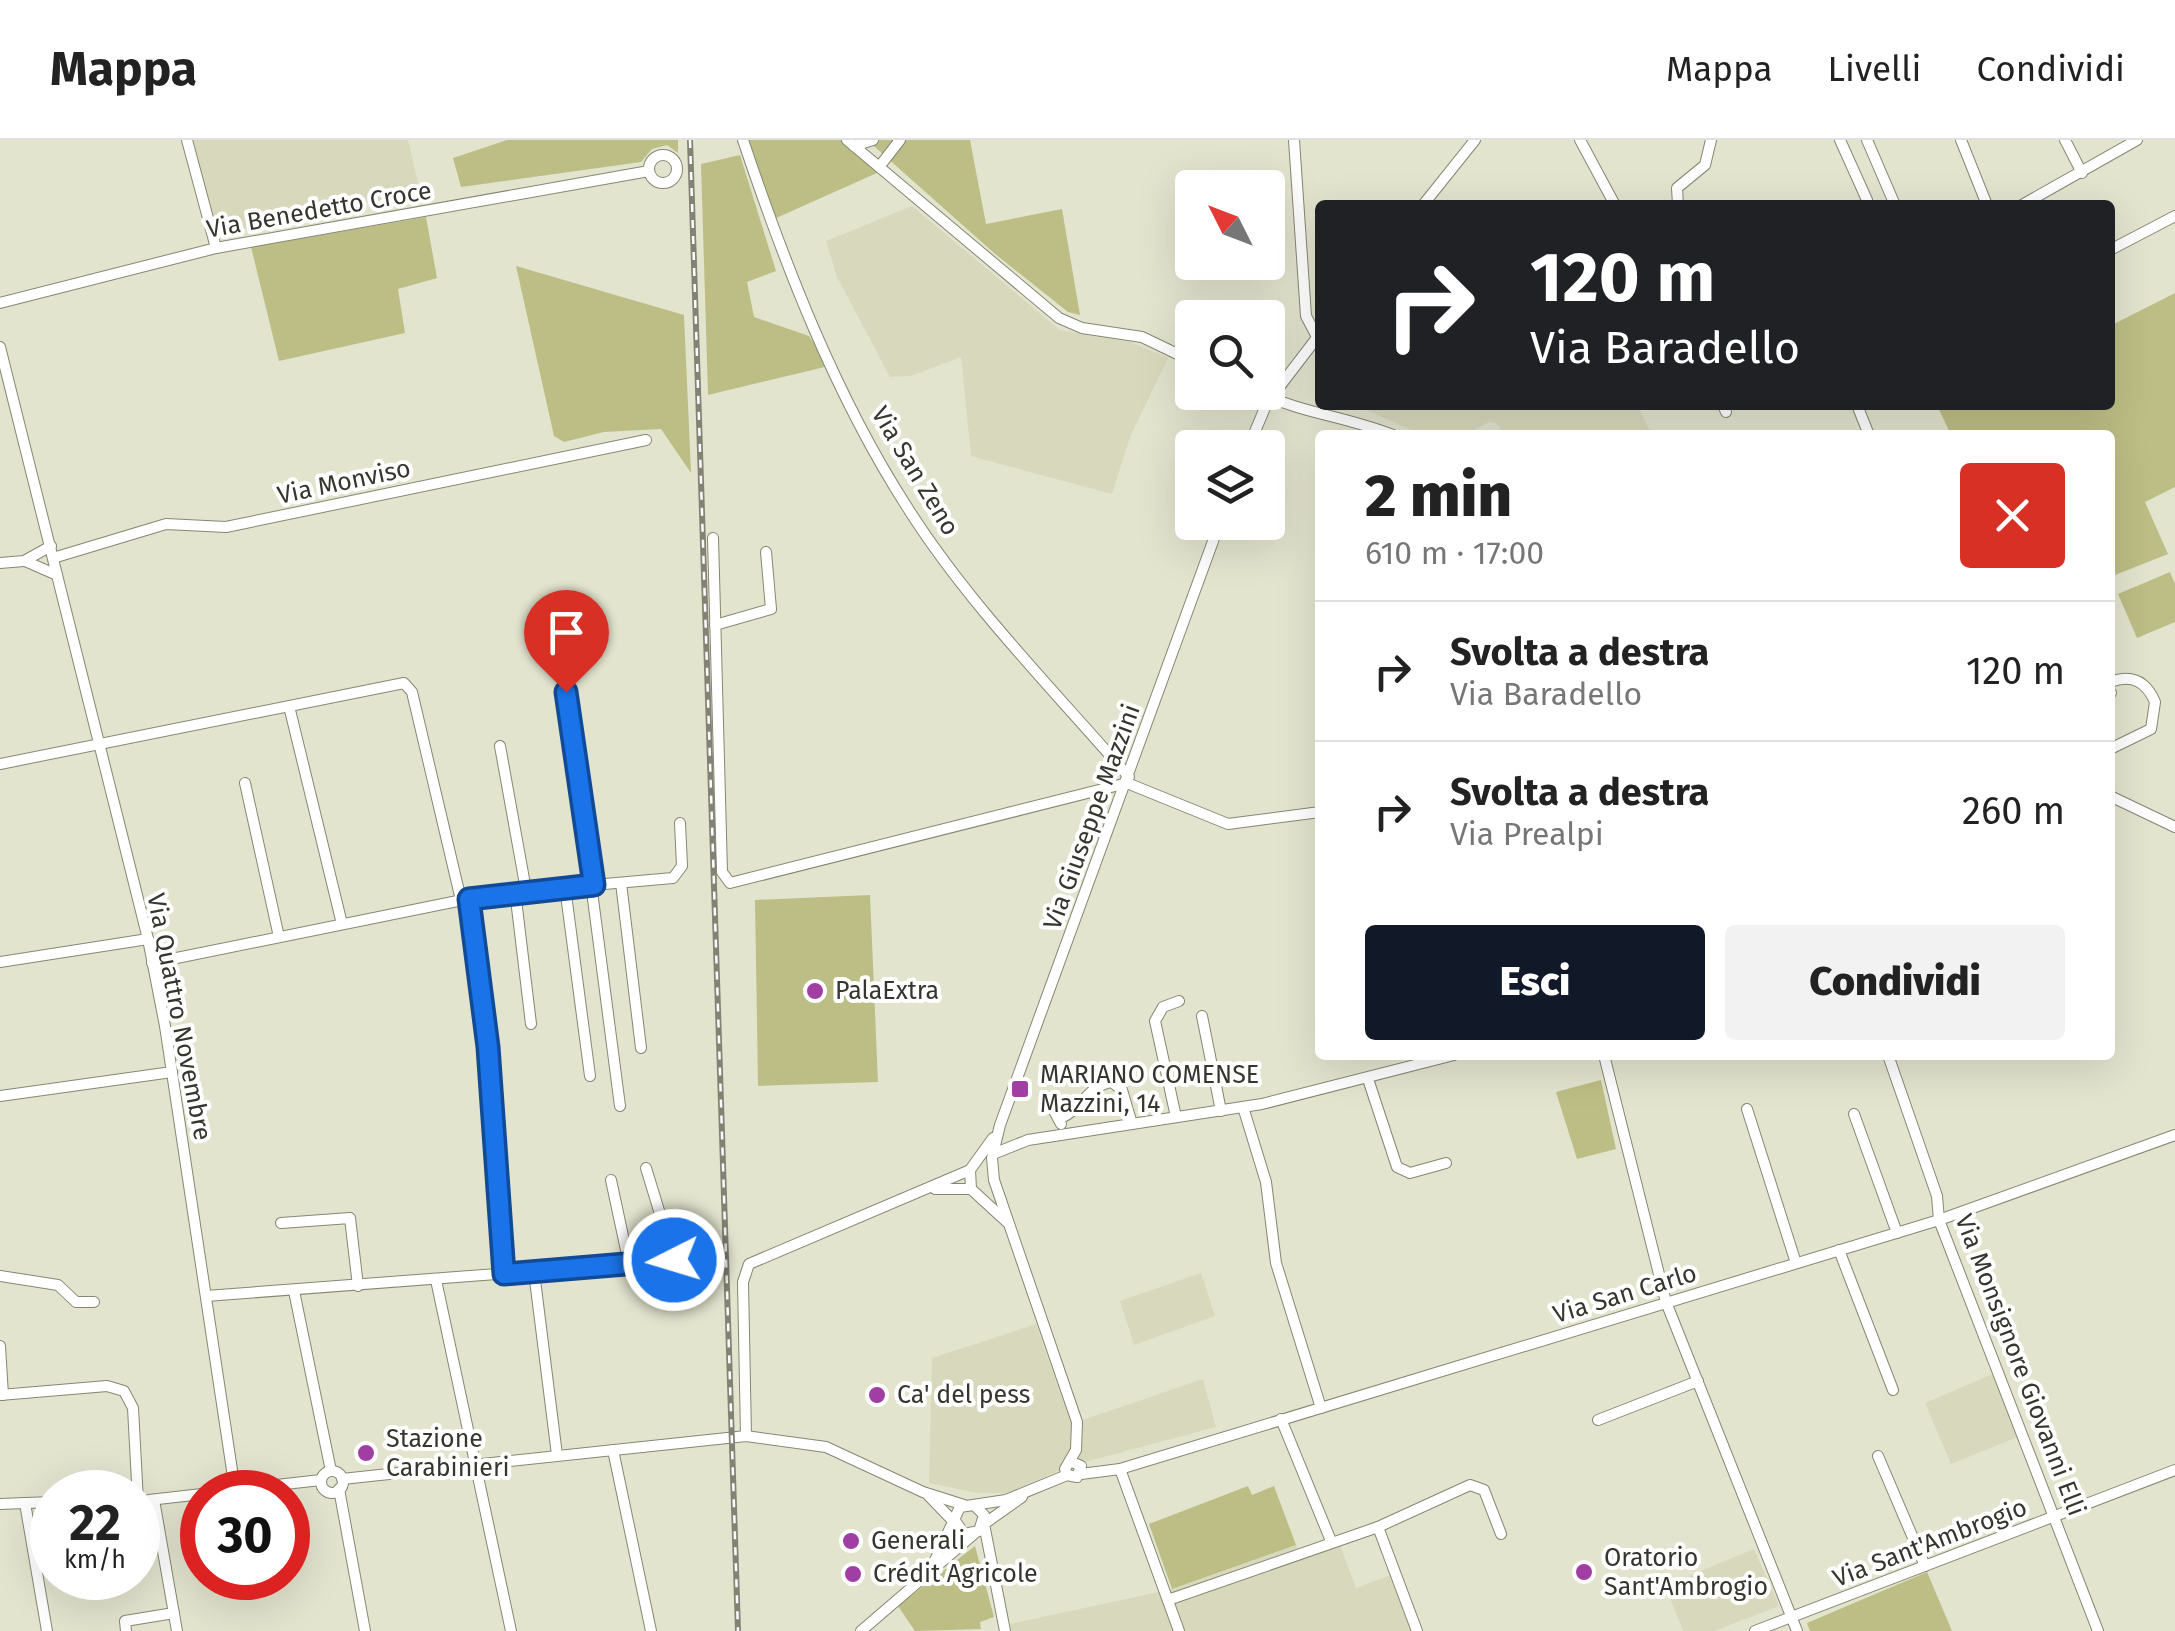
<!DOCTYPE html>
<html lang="it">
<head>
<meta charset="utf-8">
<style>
  body { margin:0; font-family:"Fira Sans",sans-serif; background:#f2f2f2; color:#222; height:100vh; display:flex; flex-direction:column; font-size:38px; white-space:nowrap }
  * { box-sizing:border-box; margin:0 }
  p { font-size:32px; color:#767676 }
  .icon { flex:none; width:55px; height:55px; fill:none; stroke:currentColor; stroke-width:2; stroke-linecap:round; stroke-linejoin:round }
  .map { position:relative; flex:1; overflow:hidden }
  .panel { position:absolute; left:1315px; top:290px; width:800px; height:630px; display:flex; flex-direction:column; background:#fff; border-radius:10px; box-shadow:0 10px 40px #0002 }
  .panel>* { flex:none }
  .hud { position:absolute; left:1315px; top:60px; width:800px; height:210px; border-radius:10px; box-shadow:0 10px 40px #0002; background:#202124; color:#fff; overflow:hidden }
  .needle { width:65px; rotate:312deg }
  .buttons { position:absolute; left:1175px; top:30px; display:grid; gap:20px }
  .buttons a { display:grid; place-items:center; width:110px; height:110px; border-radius:10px; background:#fff; box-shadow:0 10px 40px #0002; font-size:50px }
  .speed { position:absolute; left:30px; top:1330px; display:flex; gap:20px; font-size:50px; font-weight:700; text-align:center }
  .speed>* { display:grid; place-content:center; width:130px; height:130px; border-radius:50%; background:#fff; box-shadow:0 10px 40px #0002; line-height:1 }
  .speed small { font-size:25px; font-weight:400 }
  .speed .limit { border:15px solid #d22; background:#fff; color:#111 }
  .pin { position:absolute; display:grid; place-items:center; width:85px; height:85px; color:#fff; margin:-102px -42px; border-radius:50% 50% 50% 0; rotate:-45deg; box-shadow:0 0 10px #0007 }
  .pin .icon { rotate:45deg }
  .me { position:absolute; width:110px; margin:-55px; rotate:265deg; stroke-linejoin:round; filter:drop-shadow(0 0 8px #0008) }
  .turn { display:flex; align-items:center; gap:35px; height:210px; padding:0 50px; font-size:45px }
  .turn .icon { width:130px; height:130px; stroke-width:2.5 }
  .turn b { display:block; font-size:70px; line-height:85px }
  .round { display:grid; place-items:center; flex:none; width:105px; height:105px; border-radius:10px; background:#f2f2f2 }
  .overview { display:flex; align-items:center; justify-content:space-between; height:170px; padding:0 50px }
  h1 { font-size:60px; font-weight:800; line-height:75px }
  .button { display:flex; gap:20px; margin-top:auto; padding:20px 50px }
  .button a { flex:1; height:115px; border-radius:10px; background:#111827; color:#fff; font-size:40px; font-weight:800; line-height:115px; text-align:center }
  .button a+a { background:#f2f2f2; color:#222 }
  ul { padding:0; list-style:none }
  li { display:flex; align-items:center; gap:30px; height:140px; padding:0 50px; border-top:2px solid #e0e0e0 }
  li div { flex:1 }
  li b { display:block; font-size:38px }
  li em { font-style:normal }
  header { display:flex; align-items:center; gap:60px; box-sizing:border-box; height:140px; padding:0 50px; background:#fff; border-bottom:2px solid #e0e0e0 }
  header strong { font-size:48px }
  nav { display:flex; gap:55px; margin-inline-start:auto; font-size:35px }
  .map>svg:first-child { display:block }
  .built { fill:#d8d9bc }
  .green { fill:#bdbe85 }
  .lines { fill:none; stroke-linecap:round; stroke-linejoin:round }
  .minor-casing { stroke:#868773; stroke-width:12 }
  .minor { stroke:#fff; stroke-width:10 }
  .rail-casing { stroke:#838375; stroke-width:6 }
  .rail { stroke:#fff; stroke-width:2.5; stroke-dasharray:8; stroke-linecap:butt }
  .route-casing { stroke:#114b97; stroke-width:25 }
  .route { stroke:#1a73e8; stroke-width:18 }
  .poi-dot { fill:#a03ea4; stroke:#fff; stroke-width:4 }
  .labels { text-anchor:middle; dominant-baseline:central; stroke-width:8; stroke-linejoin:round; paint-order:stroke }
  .street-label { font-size:25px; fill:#36362e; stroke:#fff }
  .poi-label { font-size:25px; fill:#36362e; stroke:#fff; text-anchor:start }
</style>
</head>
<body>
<header>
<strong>Mappa</strong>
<nav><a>Mappa</a><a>Livelli</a><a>Condividi</a></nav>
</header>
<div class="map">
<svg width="2175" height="1491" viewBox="0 0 2175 1491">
  <rect width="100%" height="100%" fill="#e3e4ce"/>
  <g class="built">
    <polygon points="190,0 408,0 420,51 217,95"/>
    <polygon points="912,66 1060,190 1131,202 1168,218 1130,297 1112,354 971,316 961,217 911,236 890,237 837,137 826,101"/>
    <polygon points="1356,265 1637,265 1652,295 1505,295 1496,283 1489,282 1465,295 1422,295"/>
    <polygon points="1201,1133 1215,1176 1134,1205 1120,1161"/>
    <polygon points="1036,1184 1071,1284 1203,1239 1216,1287 1070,1326 1007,1353 977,1353 929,1343 932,1218"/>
    <polygon points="1995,1233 2020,1296 1951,1324 1925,1263"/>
    <polygon points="1296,1405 1301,1418 1340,1405 1356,1448 1391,1435 1412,1491 1012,1491 1010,1484 1172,1449"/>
    <polygon points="1754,1409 1779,1466 1714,1491 1683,1491 1665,1446"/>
  </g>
  <g class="green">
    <polygon points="507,0 678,0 678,13 667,5 652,9 641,22 461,47 453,18"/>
    <polygon points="748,0 841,0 879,32 774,79"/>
    <polygon points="867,0 970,0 986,84 1062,69 1080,175 1068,172 994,113"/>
    <polygon points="740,15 776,131 747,142 754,177 809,196 829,226 708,255 701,24"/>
    <polygon points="426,77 437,138 398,149 405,193 279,221 251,107"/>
    <polygon points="516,126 684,175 691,333 661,289 604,292 564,302 554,296"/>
    <polygon points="2175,153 2175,347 2145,362 2168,414 2110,437 2110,295 1951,295 1937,265 2110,265 2110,186"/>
    <polygon points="2170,432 2175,444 2175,482 2137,498 2118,454"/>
    <polygon points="870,755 878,942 758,946 755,760"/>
    <polygon points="1601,940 1616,1009 1577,1019 1556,952"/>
    <polygon points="1248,1346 1252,1355 1274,1346 1296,1405 1172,1449 1149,1384"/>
    <polygon points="975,1406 994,1477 980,1482 981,1489 915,1491 898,1466"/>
    <polygon points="1927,1432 1952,1491 1810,1491 1807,1483"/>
  </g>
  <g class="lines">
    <defs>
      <g id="minor">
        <polyline points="187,0 216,108"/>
        <path d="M743,0C785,125 835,255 907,367C969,465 1053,549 1129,637"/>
        <polyline points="847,0 1059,178 1082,188 1142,197 1192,221"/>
        <polyline points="1294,0 1306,176 1317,197"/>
        <polyline points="1580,0 1615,65"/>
        <polyline points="1840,0 1867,60"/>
        <polyline points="1867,0 1895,65"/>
        <polyline points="1961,0 1987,65"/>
        <polyline points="2065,0 2082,33"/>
        <polyline points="854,6 873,0"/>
        <circle cx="663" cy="29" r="14"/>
        <polyline points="879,27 900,0"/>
        <polyline points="1423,65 1475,0"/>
        <polyline points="1678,65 1677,48 1705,25 1711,0"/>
        <polyline points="2022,65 2137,0"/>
        <polyline points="2110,110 2175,76"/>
        <polyline points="0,163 216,108 649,31"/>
        <polyline points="0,207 148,799 165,886 235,1350"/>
        <path d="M1258,252C1301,273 1348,277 1393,295"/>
        <polyline points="1723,265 1726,272"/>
        <polyline points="1857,265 1869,295"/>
        <polyline points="1248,308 1267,263 1319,195"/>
        <polyline points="713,398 722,732 730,743 1127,643 1228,684 1320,672"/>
        <polyline points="53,418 166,384 226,387 646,300"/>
        <polyline points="25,421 57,435"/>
        <polyline points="0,423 24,421 51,406"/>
        <polyline points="715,485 771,469 766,412"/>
        <path d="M2110,542C2132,534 2146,541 2155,562L2151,589L2110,609"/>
        <polyline points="566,552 620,966"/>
        <polyline points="2110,553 2111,553"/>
        <polyline points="289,566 342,784"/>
        <polyline points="500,606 526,750"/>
        <polyline points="0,624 404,543 412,552 461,760"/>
        <polyline points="245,643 279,797"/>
        <polyline points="2110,656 2175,687"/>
        <polyline points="621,743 641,908"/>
        <polyline points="565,747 590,936"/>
        <polyline points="515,751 531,884"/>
        <polyline points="469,759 489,907 504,1134"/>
        <polyline points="0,822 148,799"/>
        <polyline points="152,823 492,754 673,738 682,726 680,683"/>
        <polyline points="1202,876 1221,971"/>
        <polyline points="1604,915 1666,1162 1797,1491"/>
        <polyline points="1888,915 1937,1056 1939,1080 2098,1491"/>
        <polyline points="1368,939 1397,1027 1410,1033 1446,1023"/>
        <polyline points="0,956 172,932"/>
        <polyline points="1046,956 1061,984"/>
        <polyline points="1243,967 1266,1042 1276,1123 1321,1268"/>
        <polyline points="1747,969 1796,1123"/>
        <polyline points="1854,974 1897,1093"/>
        <polyline points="1176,977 1155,881 1163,867 1179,861"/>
        <path d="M1059,979C1085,968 1086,946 1112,942L1122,950L1132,984"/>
        <polyline points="993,1014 1028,1000 1262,964 1454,915"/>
        <polyline points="646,1028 674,1120"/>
        <polyline points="970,1030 971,1049 1007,1082"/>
        <polyline points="611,1040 629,1124"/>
        <polyline points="935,1049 971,1049"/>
        <polyline points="281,1083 350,1078 358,1146"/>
        <polyline points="1839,1110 1893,1250"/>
        <polyline points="534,1132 557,1315"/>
        <polyline points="0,1136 58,1145 76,1162 94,1162"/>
        <polyline points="436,1140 511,1491"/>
        <polyline points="294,1151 331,1331"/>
        <polyline points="206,1156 707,1118"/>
        <polyline points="0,1206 3,1255"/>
        <polyline points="0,1255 107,1246 124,1251 133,1268 138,1361"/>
        <polyline points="1281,1279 1331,1401"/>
        <polyline points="1598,1280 1698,1241"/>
        <polyline points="746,1296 743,1142 749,1124 970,1030 993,998"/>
        <polyline points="613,1310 651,1491"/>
        <polyline points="1878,1316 1925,1426"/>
        <polyline points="1120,1329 1179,1491"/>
        <circle cx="332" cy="1342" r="11"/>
        <polyline points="1081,1334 1120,1329 1939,1080 2175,995"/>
        <polyline points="1067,1335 1065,1329 1076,1310 1077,1282 994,1040 992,1018 1000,985 1220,382"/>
        <polyline points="342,1339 746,1296 826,1307 923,1352 964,1365"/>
        <polyline points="339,1349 365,1491"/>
        <polyline points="213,1352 321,1340"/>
        <polyline points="928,1355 954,1382"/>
        <polyline points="149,1360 202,1354"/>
        <polyline points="154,1360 177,1491"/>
        <polyline points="25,1363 47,1491"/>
        <polyline points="0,1364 52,1362"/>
        <polyline points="954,1379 964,1394 979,1391 984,1375 974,1365"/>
        <polyline points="1378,1387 1417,1491"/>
        <polyline points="929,1433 960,1367 1006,1360 1067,1335 1077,1337 1081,1326 1072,1322"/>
        <polyline points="1168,1460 1378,1387 1470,1345 1484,1350 1501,1394"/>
        <polyline points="126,1491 125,1481 174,1473"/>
        <polyline points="861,1491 974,1394"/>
        <polyline points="1005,1491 984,1384 1022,1357"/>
        <polyline points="1755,1491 2175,1330"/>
      </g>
    </defs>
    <use href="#minor" class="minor-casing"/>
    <use href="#minor" class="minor"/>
    <defs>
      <polyline id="rail" points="690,0 738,1491"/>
    </defs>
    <use href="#rail" class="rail-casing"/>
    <use href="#rail" class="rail"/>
  </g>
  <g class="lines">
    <defs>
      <polyline id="route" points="566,552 594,745 469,759 488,907 504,1134 674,1120"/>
    </defs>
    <use href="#route" class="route-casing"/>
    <use href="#route" class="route"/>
  </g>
  <g class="poi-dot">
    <circle cx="815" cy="851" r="10"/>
    <rect x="1010" y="939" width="20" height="20" rx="5"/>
    <circle cx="877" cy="1255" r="10"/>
    <circle cx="366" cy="1313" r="10"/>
    <circle cx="851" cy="1401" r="10"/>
    <circle cx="1584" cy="1432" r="10"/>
    <circle cx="853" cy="1434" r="10"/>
  </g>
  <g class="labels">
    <g class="street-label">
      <text transform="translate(319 70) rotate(-10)">Via Benedetto Croce</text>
      <text transform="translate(915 331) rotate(59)">Via San Zeno</text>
      <text transform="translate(344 342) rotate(-12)">Via Monviso</text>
      <text transform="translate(1092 677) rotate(-70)">Via Giuseppe Mazzini</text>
      <text transform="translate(179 877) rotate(79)">Via Quattro Novembre</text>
      <text transform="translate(1625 1154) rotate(-17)">Via San Carlo</text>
      <text transform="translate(2020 1225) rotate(69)">Via Monsignore Giovanni Elli</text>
      <text transform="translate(1930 1403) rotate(-21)">Via Sant'Ambrogio</text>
    </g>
    <g class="poi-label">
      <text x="835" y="851">PalaExtra</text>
      <text x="1040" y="935">MARIANO COMENSE<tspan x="1040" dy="29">Mazzini, 14</tspan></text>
      <text x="897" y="1255">Ca' del pess</text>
      <text x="386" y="1299">Stazione<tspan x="386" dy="29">Carabinieri</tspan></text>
      <text x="871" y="1401">Generali</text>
      <text x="1604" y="1418">Oratorio<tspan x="1604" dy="29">Sant'Ambrogio</tspan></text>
      <text x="873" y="1434">Crédit Agricole</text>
    </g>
  </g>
</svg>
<div class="buttons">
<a><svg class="needle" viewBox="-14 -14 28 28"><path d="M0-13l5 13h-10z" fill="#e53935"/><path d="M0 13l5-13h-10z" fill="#767676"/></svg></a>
<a><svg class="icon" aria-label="search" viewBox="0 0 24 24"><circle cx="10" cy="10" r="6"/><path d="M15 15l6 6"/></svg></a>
<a><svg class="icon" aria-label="layers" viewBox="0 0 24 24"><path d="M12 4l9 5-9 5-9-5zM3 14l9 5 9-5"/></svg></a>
</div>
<div class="speed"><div>22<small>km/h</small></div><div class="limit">30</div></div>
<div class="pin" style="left:566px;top:552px;background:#d93025"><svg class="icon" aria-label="arrive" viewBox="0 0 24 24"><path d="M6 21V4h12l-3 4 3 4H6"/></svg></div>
<svg class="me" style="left:674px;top:1120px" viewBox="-20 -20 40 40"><circle r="17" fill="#1a73e8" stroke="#fff" stroke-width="3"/><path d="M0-11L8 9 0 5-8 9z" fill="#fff"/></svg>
<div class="hud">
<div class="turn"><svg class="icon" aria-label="right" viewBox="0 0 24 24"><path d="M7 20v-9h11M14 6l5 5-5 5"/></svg><div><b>120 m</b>Via Baradello</div></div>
</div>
<section class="panel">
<div class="overview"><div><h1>2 min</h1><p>610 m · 17:00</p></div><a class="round" style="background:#d93025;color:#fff"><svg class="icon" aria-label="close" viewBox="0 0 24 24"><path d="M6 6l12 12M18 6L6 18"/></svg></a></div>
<ul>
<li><svg class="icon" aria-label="right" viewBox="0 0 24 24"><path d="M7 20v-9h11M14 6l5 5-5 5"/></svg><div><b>Svolta a destra</b><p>Via Baradello</p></div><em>120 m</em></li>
<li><svg class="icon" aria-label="right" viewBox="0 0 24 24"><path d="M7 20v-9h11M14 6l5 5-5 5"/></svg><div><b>Svolta a destra</b><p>Via Prealpi</p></div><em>260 m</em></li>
</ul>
<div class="button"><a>Esci</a><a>Condividi</a></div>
</section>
</div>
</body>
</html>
